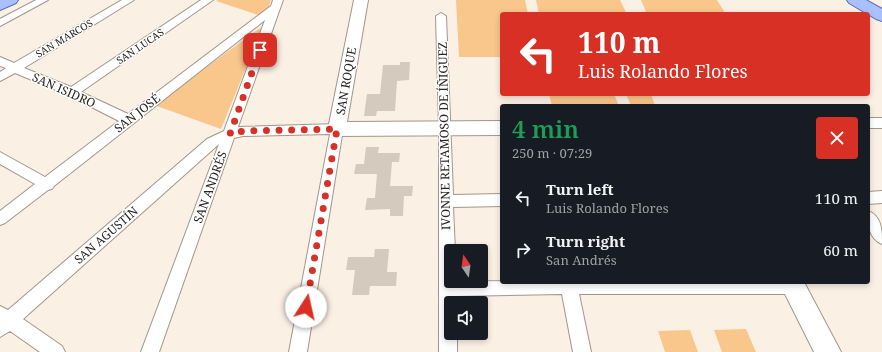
<!DOCTYPE html>
<html lang="en">
<head>
<meta charset="utf-8">
<style>
  body { margin:0; font-family:"Noto Serif",serif; background:#20242c; color:#f1f3f6; height:100vh; display:flex; flex-direction:column; font-size:15px; white-space:nowrap }
  * { box-sizing:border-box; margin:0 }
  p { font-size:13px; color:#9ea1a6 }
  .icon { flex:none; width:22px; height:22px; fill:none; stroke:currentColor; stroke-width:2; stroke-linecap:round; stroke-linejoin:round }
  .map { position:relative; flex:1; overflow:hidden }
  .drawer { position:absolute; left:500px; top:104px; width:370px; height:180px; display:flex; flex-direction:column; background:#171b24; border-radius:4px; box-shadow:0 2px 6px #0003 }
  .drawer>* { flex:none }
  .hud { position:absolute; left:500px; top:12px; width:370px; height:84px; border-radius:4px; box-shadow:0 2px 6px #0003; background:#d93025; color:#fff; overflow:hidden }
  .needle { width:26px; rotate:347deg }
  .tools { position:absolute; left:444px; top:244px; display:grid; gap:8px }
  .tools a { display:grid; place-items:center; width:44px; height:44px; border-radius:4px; background:#171b24; box-shadow:0 2px 6px #0003; font-size:20px }
  .pin { position:absolute; display:grid; place-items:center; width:34px; height:34px; color:#fff; margin:-17px; border-radius:8px; box-shadow:0 2px 6px #0006 }
  .me { position:absolute; width:44px; margin:-22px; rotate:10deg; stroke-linejoin:round; filter:drop-shadow(0 0 3px #0008) }
  .turn { display:flex; align-items:center; gap:14px; height:84px; padding:0 12px; font-size:18px }
  .turn .icon { width:52px; height:52px; stroke-width:2.5 }
  .turn b { display:block; font-size:28px; line-height:34px }
  .round { display:grid; place-items:center; flex:none; width:42px; height:42px; border-radius:4px; background:#20242c }
  .summary { display:flex; align-items:center; justify-content:space-between; height:68px; padding:0 12px }
  h1 { font-size:24px; font-weight:600; line-height:30px; color:#1e9e55 }
  ul { padding:0; list-style:none }
  li { display:flex; align-items:center; gap:12px; height:52px; padding:0 12px }
  li div { flex:1 }
  li b { display:block; font-size:15px }
  li em { font-style:normal }
  .map>svg:first-child { display:block }
  .green { fill:#f9c78c }
  .building { fill:#d5cabe }
  .lines { fill:none; stroke-linecap:round; stroke-linejoin:round }
  .street-casing { stroke:#a1968b; stroke-width:2 }
  .secondary-casing { stroke:#a1968b; stroke-width:2 }
  .primary-casing { stroke:#586eb0; stroke-width:2 }
  .street { fill:#fff; fill-rule:evenodd }
  .secondary { fill:#fff; fill-rule:evenodd }
  .primary { fill:#aac0fe; fill-rule:evenodd }
  .route { stroke:#d93025; stroke-width:7; stroke-dasharray:0 12.6 }
  .labels { text-anchor:middle; dominant-baseline:central; stroke-width:3; stroke-linejoin:round; paint-order:stroke }
  .far-street-label { font-size:10px; fill:#27231e; stroke:#fff }
  .street-label { font-size:12px; fill:#27231e; stroke:#fff }
</style>
</head>
<body>
<div class="map">
<svg width="882" height="352" viewBox="0 0 882 352">
  <rect width="100%" height="100%" fill="#fbf0e4"/>
  <g class="green">
    <polygon points="218,0 271,0 268,9 258,15 216,1"/>
    <polygon points="456,0 525,0 528,14 502,14 502,57 459,57"/>
    <polygon points="536,0 620,0 627,14 539,14"/>
    <polygon points="641,0 717,0 726,14 647,14"/>
    <polygon points="263,26 221,129 154,105"/>
    <polygon points="549,94 614,94 619,106 552,106"/>
    <polygon points="626,94 651,94 655,106 631,106"/>
    <polygon points="746,329 756,352 722,352 714,330"/>
    <polygon points="690,330 698,352 665,352 658,331"/>
  </g>
  <g class="building">
    <polygon points="400,62 410,62 409,80 397,81 395,111 377,111 376,116 364,116 367,94 380,94 383,65 400,65"/>
    <polygon points="366,147 379,147 378,153 400,153 399,162 392,162 390,186 413,186 412,196 404,196 403,216 390,216 390,209 365,210 367,198 375,198 377,174 354,174 356,164 364,164"/>
    <polygon points="375,249 389,249 387,272 397,272 396,286 370,286 369,295 352,295 355,270 346,270 348,257 374,257"/>
  </g>
  <g class="lines">
    <defs>
      <g id="street">
        <polygon points="36,0 48,0 0,26 0,19"/>
        <polygon points="122,0 134,0 24,68 71,87 201,0 213,0 81,92 128,114 271,6 273,0 283,0 238,127 337,124 342,126 343,129 307,352 289,352 330,134 243,136 234,138 159,352 141,352 219,144 23,319 62,346 65,352 40,352 10,331 0,337 0,306 8,310 207,139 224,131 265,20 54,186 52,189 48,190 5,223 0,225 0,211 35,184 0,164 0,152 45,177 119,121 68,95 15,73 0,81 0,72 6,68 0,66 0,57 14,63"/>
        <polygon points="441,13 446,16 453,195 502,194 502,206 453,207 455,251 451,251 451,281 799,282 801,286 799,291 793,294 579,294 591,352 573,352 562,294 456,296 456,303 451,303 451,333 457,333 457,352 439,352 439,129 436,16"/>
        <rect x="868" y="118" width="14" height="10"/>
        <polygon points="882,191 882,203 868,204 868,192"/>
        <path d="M868,211C882,216 882,231 882,244C868,238 868,224 868,211Z"/>
      </g>
      <g id="secondary">
        <polygon points="354,0 368,0 347,122 502,121 502,135 337,136 330,134 328,129"/>
        <polygon points="779,282 804,282 841,352 814,352"/>
      </g>
      <g id="primary">
        <polygon points="0,0 18,0 16,3 0,10"/>
        <polygon points="847,0 866,0 882,9 882,21 876,19 849,3"/>
      </g>
    </defs>
    <use href="#street" class="street-casing"/>
    <use href="#secondary" class="secondary-casing"/>
    <use href="#primary" class="primary-casing"/>
    <use href="#street" class="street"/>
    <use href="#secondary" class="secondary"/>
    <use href="#primary" class="primary"/>
  </g>
  <g class="lines">
    <polyline class="route" points="260,50 230,134 243,131 337,129 306,307"/>
  </g>
  <g class="labels">
    <g class="far-street-label">
      <text transform="translate(64 38) rotate(-31)">SAN MARCOS</text>
      <text transform="translate(140 46) rotate(-34)">SAN LUCAS</text>
    </g>
    <g class="street-label">
      <text transform="translate(346 81) rotate(-80)">SAN ROQUE</text>
      <text transform="translate(64 90) rotate(24)">SAN ISIDRO</text>
      <text transform="translate(137 113) rotate(-38)">SAN JOSÉ</text>
      <text transform="translate(444 136) rotate(-91)">IVONNE RETAMOSO DE ÍÑIGUEZ</text>
      <text transform="translate(210 187) rotate(-70)">SAN ANDRÉS</text>
      <text transform="translate(106 235) rotate(-41)">SAN AGUSTÍN</text>
    </g>
  </g>
</svg>
<div class="tools">
<a><svg class="needle" viewBox="-14 -14 28 28"><path d="M0-13l5 13h-10z" fill="#e53935"/><path d="M0 13l5-13h-10z" fill="#9ea1a6"/></svg></a>
<a><svg class="icon" aria-label="sound" viewBox="0 0 24 24"><path d="M4 9h4l5-4v14l-5-4H4zM17 9q2 3 0 6"/></svg></a>
</div>
<div class="pin" style="left:260px;top:50px;background:#d93025"><svg class="icon" aria-label="arrive" viewBox="0 0 24 24"><path d="M6 21V4h12l-3 4 3 4H6"/></svg></div>
<svg class="me" style="left:306px;top:307px" viewBox="-20 -20 40 40"><circle r="19" fill="#fff"/><path d="M0-13L10 11 0 6-10 11z" fill="#d93025"/></svg>
<div class="hud">
<div class="turn"><svg class="icon" aria-label="left" viewBox="0 0 24 24"><path d="M17 20v-9H6M10 6l-5 5 5 5"/></svg><div><b>110 m</b>Luis Rolando Flores</div></div>
</div>
<section class="drawer">
<div class="summary"><div><h1>4 min</h1><p>250 m · 07:29</p></div><a class="round" style="background:#d93025;color:#fff"><svg class="icon" aria-label="close" viewBox="0 0 24 24"><path d="M6 6l12 12M18 6L6 18"/></svg></a></div>
<ul>
<li><svg class="icon" aria-label="left" viewBox="0 0 24 24"><path d="M17 20v-9H6M10 6l-5 5 5 5"/></svg><div><b>Turn left</b><p>Luis Rolando Flores</p></div><em>110 m</em></li>
<li><svg class="icon" aria-label="right" viewBox="0 0 24 24"><path d="M7 20v-9h11M14 6l5 5-5 5"/></svg><div><b>Turn right</b><p>San Andrés</p></div><em>60 m</em></li>
</ul>
</section>
</div>
</body>
</html>
